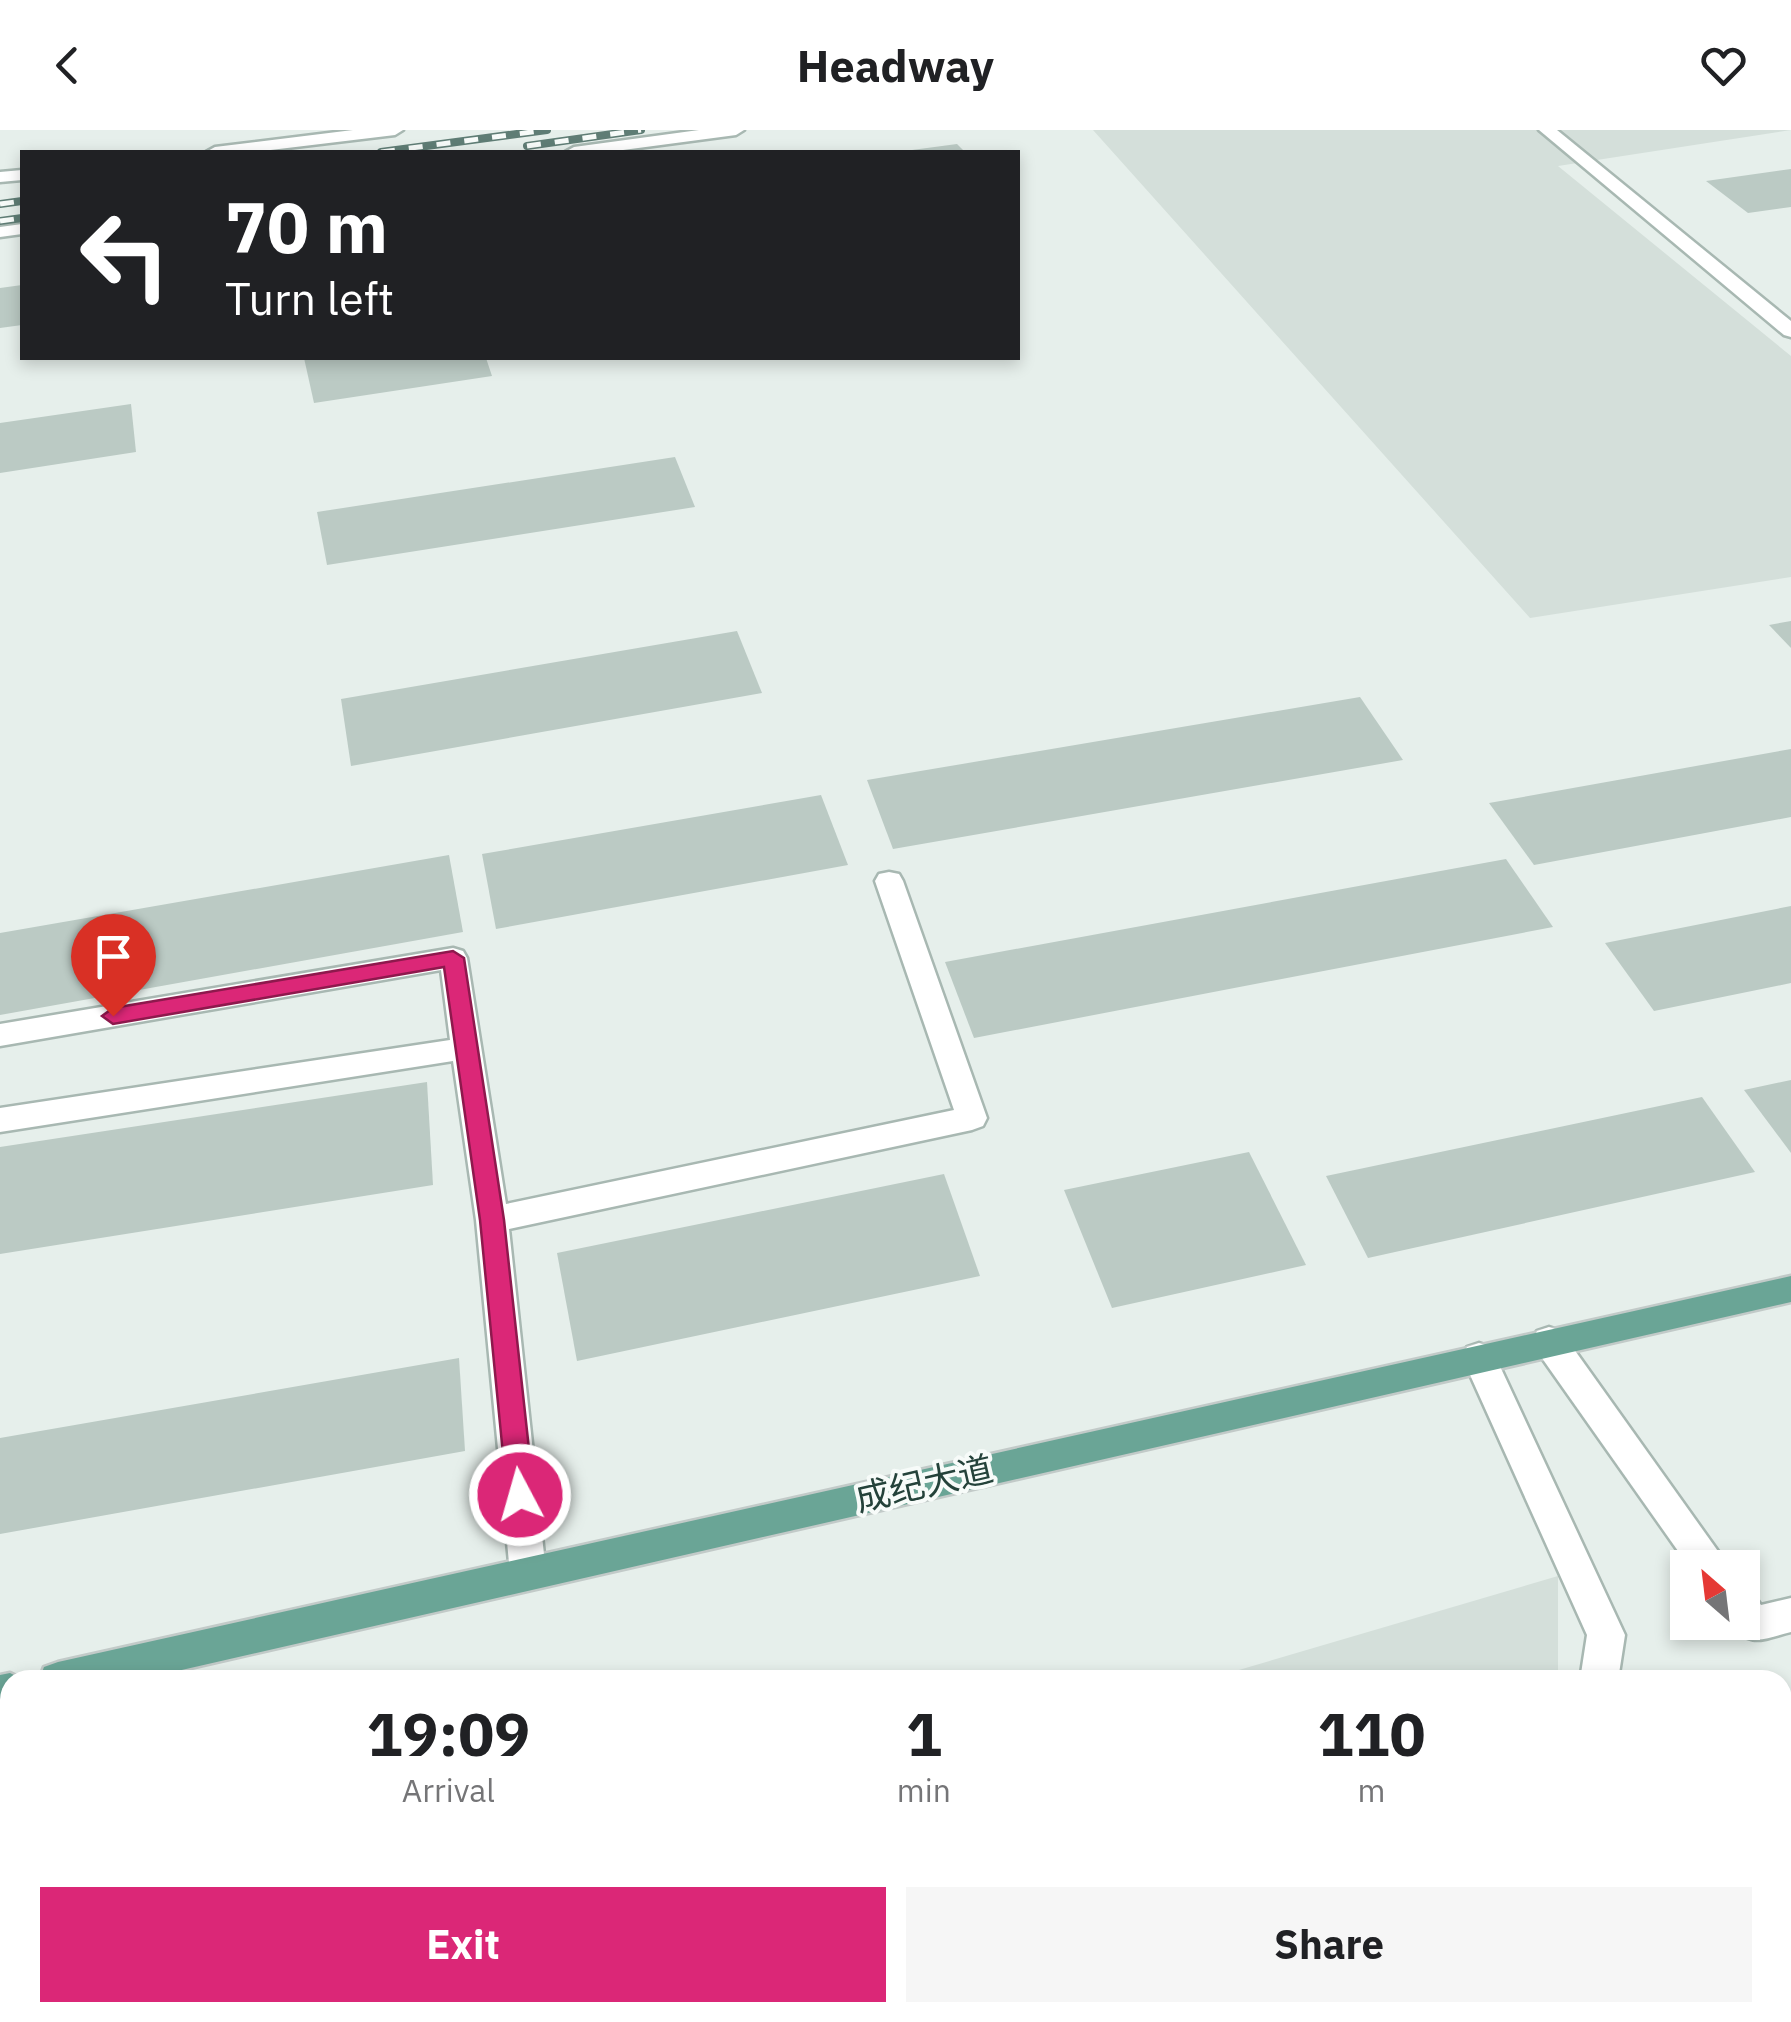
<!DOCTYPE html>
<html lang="en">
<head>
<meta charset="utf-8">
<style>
  body { margin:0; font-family:"IBM Plex Sans","Noto Sans SC",sans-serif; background:#f6f6f6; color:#202124; height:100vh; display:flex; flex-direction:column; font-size:38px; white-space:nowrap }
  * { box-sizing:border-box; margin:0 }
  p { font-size:32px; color:#757577 }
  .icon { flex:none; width:55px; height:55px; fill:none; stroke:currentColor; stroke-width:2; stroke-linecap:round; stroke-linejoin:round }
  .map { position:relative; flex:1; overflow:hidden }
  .side { position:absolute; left:0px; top:1540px; width:1792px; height:352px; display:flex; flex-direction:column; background:#fff; border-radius:30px 30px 0 0; box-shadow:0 5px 15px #0003 }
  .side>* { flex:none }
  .banner { position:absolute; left:20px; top:20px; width:1000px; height:210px; border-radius:0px; box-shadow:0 5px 15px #0003; background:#202124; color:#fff; overflow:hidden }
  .needle { width:65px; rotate:332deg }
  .buttons { position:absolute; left:1670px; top:1420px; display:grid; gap:20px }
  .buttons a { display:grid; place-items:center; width:90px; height:90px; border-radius:0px; background:#fff; box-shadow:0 5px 15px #0003; font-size:50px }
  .pin { position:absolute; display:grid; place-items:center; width:85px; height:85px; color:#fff; margin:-102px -42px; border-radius:50% 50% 50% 0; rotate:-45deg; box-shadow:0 0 10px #0007 }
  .pin .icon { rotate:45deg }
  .me { position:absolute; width:110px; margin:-55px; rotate:354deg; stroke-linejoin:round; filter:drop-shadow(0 0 8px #0008) }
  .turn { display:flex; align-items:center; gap:35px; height:210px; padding:0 40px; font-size:45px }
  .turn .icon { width:130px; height:130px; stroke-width:2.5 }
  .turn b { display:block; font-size:70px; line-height:85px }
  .eta { display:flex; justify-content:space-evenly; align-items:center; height:170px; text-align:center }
  .eta b { font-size:60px; font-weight:700; line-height:70px }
  .primary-button { display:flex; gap:20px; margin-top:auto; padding:20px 40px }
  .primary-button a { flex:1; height:115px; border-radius:0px; background:#db2777; color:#fff; font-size:40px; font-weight:700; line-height:115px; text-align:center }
  .primary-button a+a { background:#f6f6f6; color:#202124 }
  header { display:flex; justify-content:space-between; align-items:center; height:130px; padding:0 40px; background:#fff; font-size:45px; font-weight:700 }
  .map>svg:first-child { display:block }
  .built { fill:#d4dfda }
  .green { fill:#bfe0c8 }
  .building { fill:#bbcac4 }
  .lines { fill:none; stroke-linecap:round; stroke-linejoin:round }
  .lane-casing { stroke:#a8b8b2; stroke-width:5 }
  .street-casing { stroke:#a8b8b2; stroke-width:5 }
  .primary-casing { stroke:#c2cac8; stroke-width:5 }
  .lane { fill:#fff; fill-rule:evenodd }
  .street { fill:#fff; fill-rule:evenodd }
  .primary { fill:#6aa596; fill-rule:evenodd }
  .tram { stroke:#5f7d75; stroke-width:4 }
  .rail-casing { stroke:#5f7d75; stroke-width:8 }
  .rail { stroke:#f7fbf9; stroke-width:5; stroke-dasharray:14; stroke-linecap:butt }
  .route { fill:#db2777; stroke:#8e194d; stroke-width:2.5 }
  .labels { text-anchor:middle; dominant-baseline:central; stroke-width:8; stroke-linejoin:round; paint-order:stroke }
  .street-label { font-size:35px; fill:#24423a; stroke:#f7fbf9 }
</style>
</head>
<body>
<header><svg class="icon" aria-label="back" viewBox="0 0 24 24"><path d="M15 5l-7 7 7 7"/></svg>Headway<svg class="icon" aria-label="heart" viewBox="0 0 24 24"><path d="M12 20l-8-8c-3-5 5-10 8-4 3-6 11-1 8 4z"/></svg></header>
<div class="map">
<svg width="1791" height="1892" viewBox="0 0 1791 1892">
  <rect width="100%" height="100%" fill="#e6efeb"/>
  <g class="built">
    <polygon points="1093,0 1791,0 1558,36 1791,226 1791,447 1530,488"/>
    <polygon points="1558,1446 1558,1550 1205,1550"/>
    <polygon points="10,1785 10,1882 1449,1883 1430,1892 0,1892 0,1787"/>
  </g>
  <polygon class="green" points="1791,1861 1791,1892 1676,1892 1711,1883 1782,1882 1783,1863"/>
  <g class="building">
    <polygon points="957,14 965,22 912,22 912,20"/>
    <polygon points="1791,39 1791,77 1748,83 1706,51"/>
    <polygon points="22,155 22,195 0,198 0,158"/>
    <polygon points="304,228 486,228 492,246 314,273"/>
    <polygon points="131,274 136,322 0,343 0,293"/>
    <polygon points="675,327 695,377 327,435 317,382"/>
    <polygon points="1791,491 1791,518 1769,495"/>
    <polygon points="737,501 762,563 351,636 341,569"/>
    <polygon points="1360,567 1403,630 893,719 867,650"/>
    <polygon points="1791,619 1791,687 1534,735 1489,673"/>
    <polygon points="821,665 848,735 496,799 482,724"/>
    <polygon points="449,725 463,802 0,885 0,803"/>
    <polygon points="1506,729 1553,797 974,908 945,832"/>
    <polygon points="1791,776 1791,853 1654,881 1605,813"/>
    <polygon points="1791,950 1791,1023 1744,960"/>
    <polygon points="427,952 433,1055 0,1124 0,1017"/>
    <polygon points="1702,967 1755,1042 1368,1128 1326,1046"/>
    <polygon points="1249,1022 1306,1135 1112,1178 1064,1060"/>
    <polygon points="944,1044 980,1146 577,1231 557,1123"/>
    <polygon points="459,1228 465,1321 0,1404 0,1308"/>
    <polygon points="620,1882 881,1882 883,1892 622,1892"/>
    <polygon points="927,1882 1104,1882 1104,1883 1076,1892 930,1892"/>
  </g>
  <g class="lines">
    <defs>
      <g id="lane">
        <polygon points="1549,1197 1561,1201 1730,1438 1690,1438 1537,1221 1532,1211 1537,1201"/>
        <polygon points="1479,1213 1491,1217 1625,1505 1618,1550 1580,1550 1587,1505 1462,1227 1467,1217"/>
        <path d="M1742,1462L1755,1467L1761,1475L1791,1468V1502C1763,1509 1749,1519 1730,1492H1742Z"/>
        <polygon points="1448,1882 1496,1882 1492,1892 1444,1892"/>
      </g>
      <g id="street">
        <polygon points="353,0 403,0 395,5 253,22 206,22 215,17"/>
        <polygon points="699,0 744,0 736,5 608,22 565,22 574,17"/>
        <polygon points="1539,0 1557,0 1791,191 1791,207 1784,205"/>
        <polygon points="22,40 22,50 0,52 0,42"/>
        <polygon points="22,94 22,104 0,107 0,97"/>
        <polygon points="889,742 899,744 903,751 987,988 983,996 972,1000 509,1099 546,1443 541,1455 528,1460 515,1455 510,1443 476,1090 453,931 0,1002 0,978 450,910 441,840 0,916 0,894 453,818 463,821 467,828 506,1074 954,980 875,751 879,744"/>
      </g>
      <g id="primary">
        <polygon points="1791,1146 1791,1172 138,1550 39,1550 44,1537 58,1532"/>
        <polygon points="10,1543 24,1550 10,1550 10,1579 0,1581 0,1545"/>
      </g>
    </defs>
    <use href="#lane" class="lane-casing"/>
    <use href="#street" class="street-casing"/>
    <use href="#primary" class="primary-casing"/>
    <use href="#lane" class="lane"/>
    <use href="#street" class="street"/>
    <use href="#primary" class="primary"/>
    <g class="tram">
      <polyline points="1782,1762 1791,1759"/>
      <polyline points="1782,1846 1791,1843"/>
      <polyline points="1476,1892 1498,1882"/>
      <polyline points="1662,1892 1682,1882"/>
    </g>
    <defs>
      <g id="rail">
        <polyline points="527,16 641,0"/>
        <polyline points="381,22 547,0"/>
        <polyline points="0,74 22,71"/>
        <polyline points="0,91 22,88"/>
      </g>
    </defs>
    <use href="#rail" class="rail-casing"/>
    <use href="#rail" class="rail"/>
  </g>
  <polygon class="route" points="453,821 464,828 504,1090 534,1365 530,1373 520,1377 511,1373 507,1365 480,1090 444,837 113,894 102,886 113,878"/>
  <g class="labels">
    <g class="street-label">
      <text transform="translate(924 1353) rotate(-13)">成纪大道</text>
    </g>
  </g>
</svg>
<div class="buttons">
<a><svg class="needle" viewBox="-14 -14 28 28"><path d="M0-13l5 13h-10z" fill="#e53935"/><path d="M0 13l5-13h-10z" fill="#757577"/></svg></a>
</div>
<div class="pin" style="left:113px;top:886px;background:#d93025"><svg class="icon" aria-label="arrive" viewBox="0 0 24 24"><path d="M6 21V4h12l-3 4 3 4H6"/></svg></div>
<svg class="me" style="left:520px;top:1365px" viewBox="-20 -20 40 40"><circle r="17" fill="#db2777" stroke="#fff" stroke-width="3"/><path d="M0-11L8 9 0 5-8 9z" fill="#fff"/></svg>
<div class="banner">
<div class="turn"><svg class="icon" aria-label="left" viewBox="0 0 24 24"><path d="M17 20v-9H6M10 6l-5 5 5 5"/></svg><div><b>70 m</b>Turn left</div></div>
</div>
<section class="side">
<div class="eta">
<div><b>19:09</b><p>Arrival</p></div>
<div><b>1</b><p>min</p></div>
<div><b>110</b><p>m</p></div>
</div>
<div class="primary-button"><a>Exit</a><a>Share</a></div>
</section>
</div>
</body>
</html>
